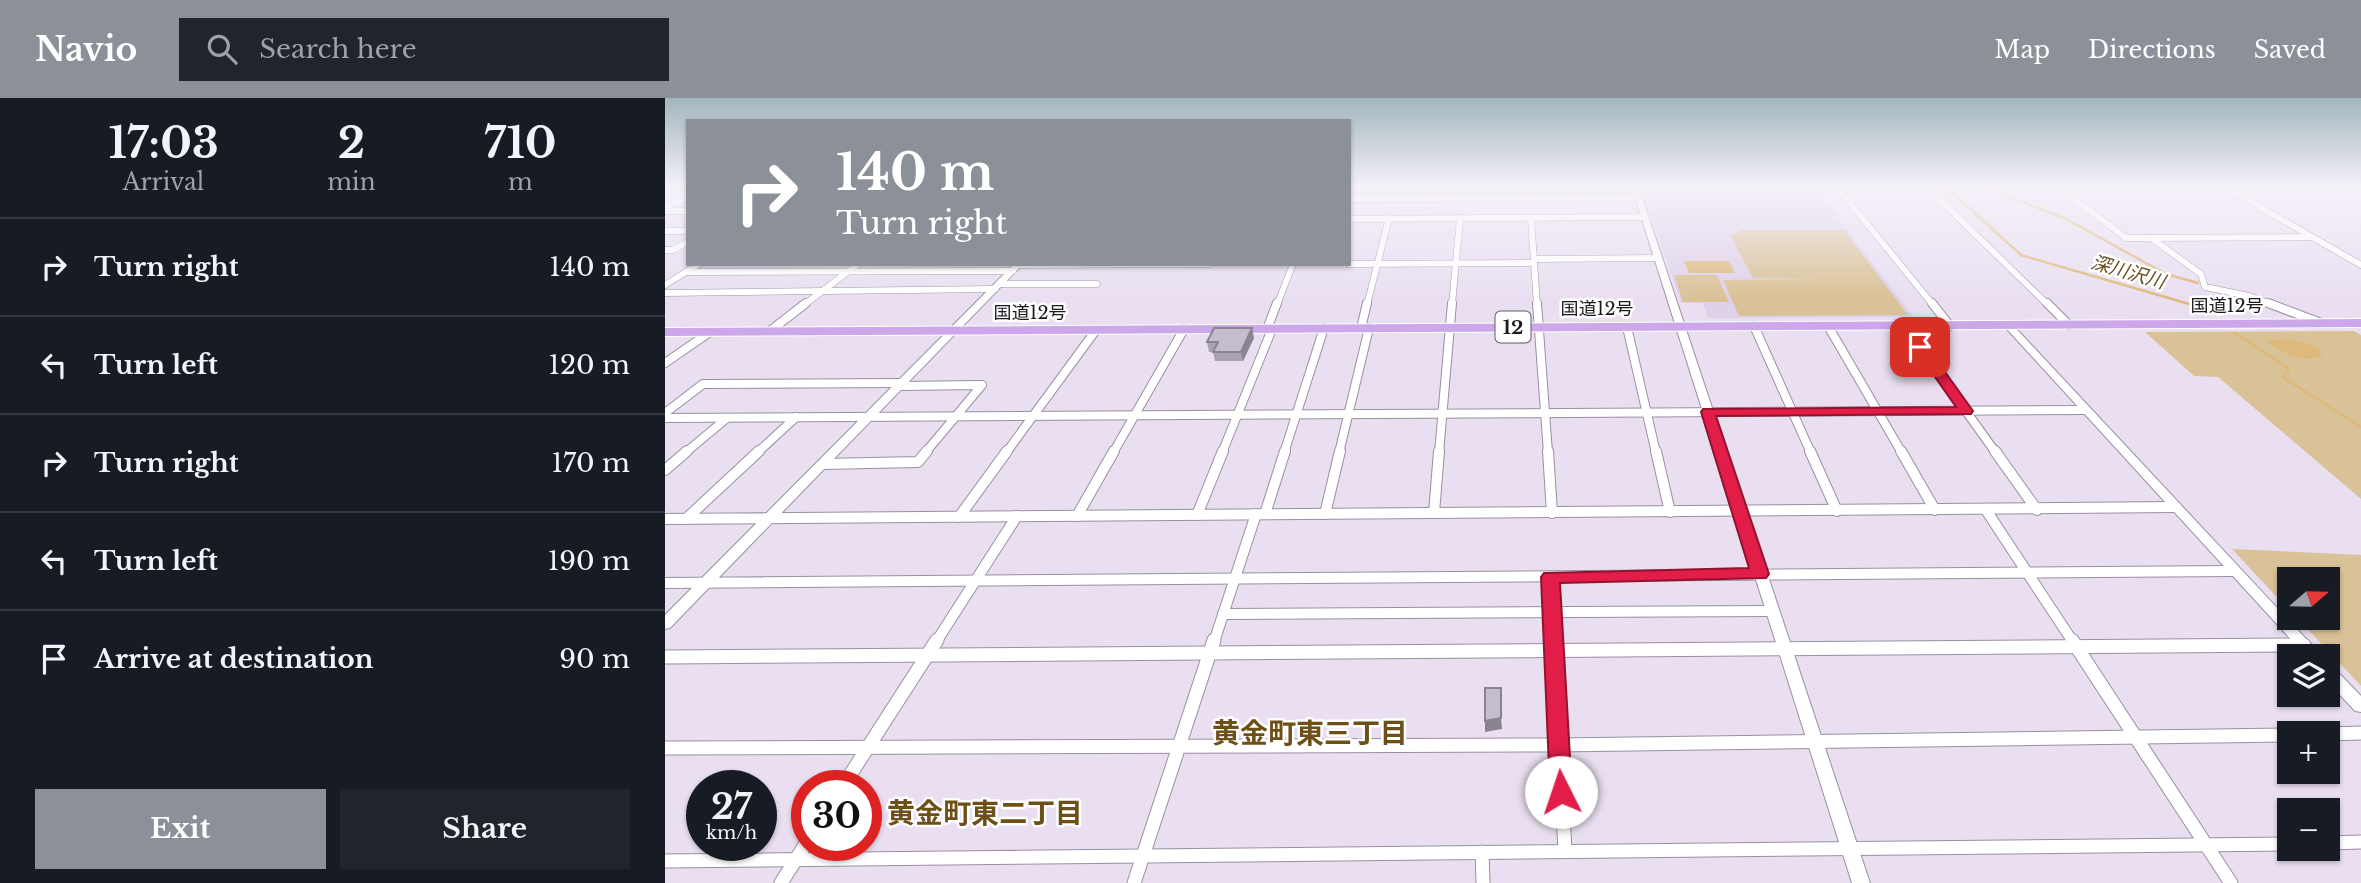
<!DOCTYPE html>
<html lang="en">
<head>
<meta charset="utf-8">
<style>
  body { margin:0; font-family:"Libre Baskerville","Noto Sans JP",serif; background:#20242c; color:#f1f3f6; height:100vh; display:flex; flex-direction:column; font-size:26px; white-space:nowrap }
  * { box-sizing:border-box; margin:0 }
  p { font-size:23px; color:#9ea1a6 }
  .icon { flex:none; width:38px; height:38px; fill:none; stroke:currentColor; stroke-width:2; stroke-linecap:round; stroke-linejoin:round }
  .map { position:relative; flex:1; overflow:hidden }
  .details { display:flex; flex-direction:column; background:#171b24; width:665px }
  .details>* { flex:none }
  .guide { position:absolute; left:21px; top:21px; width:665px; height:147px; border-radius:0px; box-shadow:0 2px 5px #0004; background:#8c9099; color:#fff; overflow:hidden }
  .needle { width:46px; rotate:70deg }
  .fabs { position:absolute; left:1612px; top:469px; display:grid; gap:14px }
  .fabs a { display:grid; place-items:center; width:63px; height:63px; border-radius:0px; background:#171b24; box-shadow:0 2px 5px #0004; font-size:35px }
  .speed { position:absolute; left:21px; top:672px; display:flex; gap:14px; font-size:35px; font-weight:700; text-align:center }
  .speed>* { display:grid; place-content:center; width:91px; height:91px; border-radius:50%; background:#171b24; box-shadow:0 2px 5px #0004; line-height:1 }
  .speed small { font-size:18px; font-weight:400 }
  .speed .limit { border:10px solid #d22; background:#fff; color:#111 }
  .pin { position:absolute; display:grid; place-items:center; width:60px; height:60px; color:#fff; margin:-30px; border-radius:14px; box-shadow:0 4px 10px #0006 }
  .me { position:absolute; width:77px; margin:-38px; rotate:356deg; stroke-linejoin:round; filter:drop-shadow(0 0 5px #0008) }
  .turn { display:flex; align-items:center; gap:24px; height:147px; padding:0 35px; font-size:32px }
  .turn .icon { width:91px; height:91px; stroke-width:2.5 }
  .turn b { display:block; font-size:49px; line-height:60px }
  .eta { display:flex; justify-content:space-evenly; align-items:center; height:119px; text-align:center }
  .eta b { font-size:42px; font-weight:700; line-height:49px }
  .cta { display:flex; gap:14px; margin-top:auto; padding:14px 35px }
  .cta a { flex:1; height:80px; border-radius:0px; background:#8c9099; color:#fff; font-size:28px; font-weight:700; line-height:80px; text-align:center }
  .cta a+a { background:#20242c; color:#f1f3f6 }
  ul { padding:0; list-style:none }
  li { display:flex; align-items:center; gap:21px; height:98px; padding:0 35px; border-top:2px solid #363941 }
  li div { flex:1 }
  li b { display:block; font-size:26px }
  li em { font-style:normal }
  header { display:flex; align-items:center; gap:42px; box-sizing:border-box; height:98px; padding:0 35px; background:#8c9099; color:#fff }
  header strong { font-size:33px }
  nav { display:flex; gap:38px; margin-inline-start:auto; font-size:24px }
  .search { width:490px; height:63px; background:#20242c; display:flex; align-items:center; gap:18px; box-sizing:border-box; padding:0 24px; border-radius:0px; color:#9ea1a6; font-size:26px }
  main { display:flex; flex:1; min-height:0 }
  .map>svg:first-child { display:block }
  .built { fill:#ded1e9 }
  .green { fill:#dac298 }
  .water { fill:#ddba7c }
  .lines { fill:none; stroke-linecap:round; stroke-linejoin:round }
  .stream { stroke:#ddba7c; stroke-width:2.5 }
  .minor-far3-casing { stroke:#9890a0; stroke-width:7 }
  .minor-far2-casing { stroke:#9890a0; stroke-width:10 }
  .minor-far1-casing { stroke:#9890a0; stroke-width:12 }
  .minor-casing { stroke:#9890a0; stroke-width:15 }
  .tertiary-casing { stroke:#9890a0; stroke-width:2 }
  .trunk-casing { stroke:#fff; stroke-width:2 }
  .minor-far3 { stroke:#fff; stroke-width:6 }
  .minor-far2 { stroke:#fff; stroke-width:8 }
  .minor-far1 { stroke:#fff; stroke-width:10 }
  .minor { stroke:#fff; stroke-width:13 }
  .tertiary { fill:#fff; fill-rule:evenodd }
  .trunk { fill:#cca8ea; fill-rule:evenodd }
  .wall { fill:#a9a2b0 }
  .shaded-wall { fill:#8a8490 }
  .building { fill:#c5bccd; stroke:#8a8490; stroke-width:2 }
  .route { fill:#e11d48; stroke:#92132f; stroke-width:2 }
  .labels { text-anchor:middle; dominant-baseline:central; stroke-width:5; stroke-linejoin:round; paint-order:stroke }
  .far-street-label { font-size:18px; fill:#1b181e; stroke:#fff }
  .far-water-label { font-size:19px; font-style:italic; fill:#674f20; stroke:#fff }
  .shield { fill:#fff; stroke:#5f5d62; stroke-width:2 }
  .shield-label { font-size:19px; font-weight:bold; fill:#1b181e }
  .near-neighbourhood-label { font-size:28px; font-weight:bold; fill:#6c5018; stroke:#fff }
</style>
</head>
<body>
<header>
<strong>Navio</strong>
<div class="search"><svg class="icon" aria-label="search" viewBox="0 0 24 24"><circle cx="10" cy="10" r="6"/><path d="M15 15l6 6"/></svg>Search here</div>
<nav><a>Map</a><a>Directions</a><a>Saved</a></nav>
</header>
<main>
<section class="details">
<div class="eta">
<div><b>17:03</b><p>Arrival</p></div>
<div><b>2</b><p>min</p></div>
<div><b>710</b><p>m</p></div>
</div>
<ul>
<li><svg class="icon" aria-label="right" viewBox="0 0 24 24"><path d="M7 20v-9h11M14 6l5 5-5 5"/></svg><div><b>Turn right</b></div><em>140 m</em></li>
<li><svg class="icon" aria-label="left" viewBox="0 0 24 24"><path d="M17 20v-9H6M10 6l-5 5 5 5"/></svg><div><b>Turn left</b></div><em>120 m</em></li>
<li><svg class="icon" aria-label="right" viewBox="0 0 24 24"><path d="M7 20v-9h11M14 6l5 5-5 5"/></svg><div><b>Turn right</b></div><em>170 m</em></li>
<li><svg class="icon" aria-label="left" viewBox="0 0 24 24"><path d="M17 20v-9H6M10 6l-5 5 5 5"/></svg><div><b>Turn left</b></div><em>190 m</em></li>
<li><svg class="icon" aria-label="arrive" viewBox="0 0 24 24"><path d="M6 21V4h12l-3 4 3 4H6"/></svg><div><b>Arrive at destination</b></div><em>90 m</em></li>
</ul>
<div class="cta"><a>Exit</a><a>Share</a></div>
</section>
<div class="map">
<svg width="1696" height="785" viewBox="0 0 1696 785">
  <rect width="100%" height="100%" fill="#e9dff1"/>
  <polygon class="built" points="976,91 1152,92 1249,219 1043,220 1038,205 1016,205"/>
  <g class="green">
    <polygon points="1078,132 1179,132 1243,217 1074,218 1058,182 1155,181 1088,180 1065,137"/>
    <polygon points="1009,177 1052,177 1064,204 1018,204"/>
    <polygon points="1689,233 1696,237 1696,401 1553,279 1529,278 1480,234"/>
    <polygon points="1567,451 1696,457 1696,588 1632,520 1662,520 1662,481 1624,481 1624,512"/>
  </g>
  <g class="water">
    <polygon points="1019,163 1064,163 1070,175 1024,175"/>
    <path d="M1623,241L1645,246L1655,251L1657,257C1637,268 1616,253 1601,243Z"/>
  </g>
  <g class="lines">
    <g class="stream">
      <polyline points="1270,90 1290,97 1356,157 1531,208 1545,217"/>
      <polyline points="1322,90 1401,121 1501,176 1533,185"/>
      <polyline points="1570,235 1621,269 1624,273 1618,277 1619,280 1696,329"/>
    </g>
    <defs>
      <g id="minor-far3">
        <polyline points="1173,90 1268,207"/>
        <polyline points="1395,90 1461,140 1486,140"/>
        <polyline points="1562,90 1696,167"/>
        <polyline points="1273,100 1383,207"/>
        <polyline points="684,101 973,100"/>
        <polyline points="0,110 23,98"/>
        <polyline points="0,113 23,113"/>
        <polyline points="866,120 872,207"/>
        <polyline points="684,121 979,119"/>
        <polyline points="0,133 23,133"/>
        <polyline points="0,152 8,152 23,144"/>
        <polyline points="871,161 993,160"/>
        <polyline points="684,166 869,165"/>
        <polyline points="354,167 545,166"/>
        <polyline points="21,174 348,173"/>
        <polyline points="334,186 432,186"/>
        <polyline points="0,187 34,166"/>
        <polyline points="0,195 330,191"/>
        <polyline points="139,207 193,166"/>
        <polyline points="612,207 628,166"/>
        <polyline points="702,207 724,120"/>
        <polyline points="787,207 795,120"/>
        <polyline points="1608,207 1584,198 1540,189 1536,176 1486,140 1647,139"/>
      </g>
      <g id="minor-far2">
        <polyline points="872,205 883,355"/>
        <polyline points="1267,205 1285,228"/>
        <polyline points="1382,205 1404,227"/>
        <polyline points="1603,205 1656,225"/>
        <polyline points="1089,228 1146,355"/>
        <polyline points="1163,228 1237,355"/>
        <polyline points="1240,228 1331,355"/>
        <polyline points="962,229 991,355"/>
        <polyline points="696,230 702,205"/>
        <polyline points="602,231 612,205"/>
        <polyline points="105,233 141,205"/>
        <polyline points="0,265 45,234"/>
        <polyline points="234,288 317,287 260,355"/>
        <polyline points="0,315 38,286 236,285"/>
        <polyline points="0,320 1421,312"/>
        <polyline points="20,355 62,320"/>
        <polyline points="92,355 131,319"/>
        <polyline points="341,355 431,232"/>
        <polyline points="448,355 519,231"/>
        <polyline points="557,355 607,231"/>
        <polyline points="619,355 659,230"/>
        <polyline points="674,355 704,230"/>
        <polyline points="774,355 787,205"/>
      </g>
      <g id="minor-far1">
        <polyline points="883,353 887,415"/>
        <polyline points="991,353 1005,414"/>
        <polyline points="1145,353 1172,413"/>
        <polyline points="1236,353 1270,412"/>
        <polyline points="1330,353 1372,412"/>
        <polyline points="158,366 253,364 262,353"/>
        <polyline points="0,372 22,353"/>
        <polyline points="1321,412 1408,544"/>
        <polyline points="769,415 774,353"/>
        <polyline points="600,416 620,353"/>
        <polyline points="660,416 675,353"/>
        <polyline points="532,417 558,353"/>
        <polyline points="412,418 449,353"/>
        <polyline points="294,419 342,353"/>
        <polyline points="0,421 1511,409"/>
        <polyline points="21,421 94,353"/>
        <polyline points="885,479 889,544"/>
        <polyline points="0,485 1569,473"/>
        <polyline points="558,516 1107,513"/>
        <polyline points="271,544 352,418"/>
        <polyline points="549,544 591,416"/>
      </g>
      <g id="minor">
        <polyline points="888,542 900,752"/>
        <polyline points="1407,542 1566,785"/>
        <polyline points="0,559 1639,547"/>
        <polyline points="1662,636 1696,635"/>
        <polyline points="0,650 893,647 1624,637"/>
        <polyline points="178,688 272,542"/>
        <polyline points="1662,745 1696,744"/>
        <polyline points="817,754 818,785"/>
        <polyline points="0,763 1624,746"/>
        <polyline points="116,785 142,744"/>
        <polyline points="469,785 549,542"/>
      </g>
      <g id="tertiary">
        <polygon points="967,90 974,90 1205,785 1187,785"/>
        <polygon points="349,166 358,166 5,530 0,531 0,517"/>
        <polygon points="1343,224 1346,225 1657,558 1641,558 1340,229 1340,225"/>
        <polygon points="1662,566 1667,568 1696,598 1696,614 1690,613 1662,583"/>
      </g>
      <polygon id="trunk" points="1696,221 1696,229 0,238 0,230"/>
    </defs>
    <use href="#minor-far3" class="minor-far3-casing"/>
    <use href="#minor-far2" class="minor-far2-casing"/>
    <use href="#minor-far1" class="minor-far1-casing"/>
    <use href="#minor" class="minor-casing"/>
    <use href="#tertiary" class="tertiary-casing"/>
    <use href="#trunk" class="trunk-casing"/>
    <use href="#minor-far3" class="minor-far3"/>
    <use href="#minor-far2" class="minor-far2"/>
    <use href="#minor-far1" class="minor-far1"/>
    <use href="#minor" class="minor"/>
    <use href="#tertiary" class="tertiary"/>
    <use href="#trunk" class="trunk"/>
  </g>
  <polygon class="wall" points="589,240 578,263 550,263 548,254 544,254 542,244"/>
  <g class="shaded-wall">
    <polygon points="587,230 589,240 578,263 576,254"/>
    <polygon points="836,620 837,631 820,634 820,623"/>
  </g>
  <g class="building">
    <polygon points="549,230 587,230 576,254 548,254 553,244 542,244"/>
    <polygon points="820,590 836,590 836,620 820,623"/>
  </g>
  <linearGradient id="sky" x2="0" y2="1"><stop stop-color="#a3b6bd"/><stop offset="0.45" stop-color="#f5f1f9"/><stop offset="1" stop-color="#f5f1f9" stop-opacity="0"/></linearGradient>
  <rect width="1696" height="200" fill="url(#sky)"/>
  <polygon class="route" points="1251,246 1260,246 1308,313 1306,316 1051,318 1104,476 1101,480 895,485 907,694 904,701 896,704 888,701 885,694 876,479 879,475 1084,470 1036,314 1038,311 1291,309 1249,249"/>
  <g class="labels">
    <g class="far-street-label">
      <text x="1562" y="208">国道12号</text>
      <text x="932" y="211">国道12号</text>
      <text x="365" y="215">国道12号</text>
    </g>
    <g class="far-water-label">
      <text transform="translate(1463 174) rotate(16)">深川沢川</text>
    </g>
    <rect class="shield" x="830.5" y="213.5" width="35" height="31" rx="5"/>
    <g class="shield-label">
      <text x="848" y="229">12</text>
    </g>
    <g class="near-neighbourhood-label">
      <text x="645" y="635">黄金町東三丁目</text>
      <text x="320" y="715">黄金町東二丁目</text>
    </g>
  </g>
</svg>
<div class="fabs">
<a><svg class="needle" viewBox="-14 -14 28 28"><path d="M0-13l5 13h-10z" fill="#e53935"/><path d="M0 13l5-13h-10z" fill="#9ea1a6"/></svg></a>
<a><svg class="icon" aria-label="layers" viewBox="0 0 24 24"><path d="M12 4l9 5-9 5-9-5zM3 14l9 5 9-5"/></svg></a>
<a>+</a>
<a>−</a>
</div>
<div class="speed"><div>27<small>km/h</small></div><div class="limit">30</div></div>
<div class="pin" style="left:1255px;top:249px;background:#d93025"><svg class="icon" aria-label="arrive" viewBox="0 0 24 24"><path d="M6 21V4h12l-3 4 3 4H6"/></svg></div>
<svg class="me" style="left:896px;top:694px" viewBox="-20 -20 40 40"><circle r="19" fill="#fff"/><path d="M0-13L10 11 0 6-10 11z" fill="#e11d48"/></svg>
<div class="guide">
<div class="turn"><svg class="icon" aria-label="right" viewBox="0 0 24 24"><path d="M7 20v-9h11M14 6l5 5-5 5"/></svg><div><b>140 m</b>Turn right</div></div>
</div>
</div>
</main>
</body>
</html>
